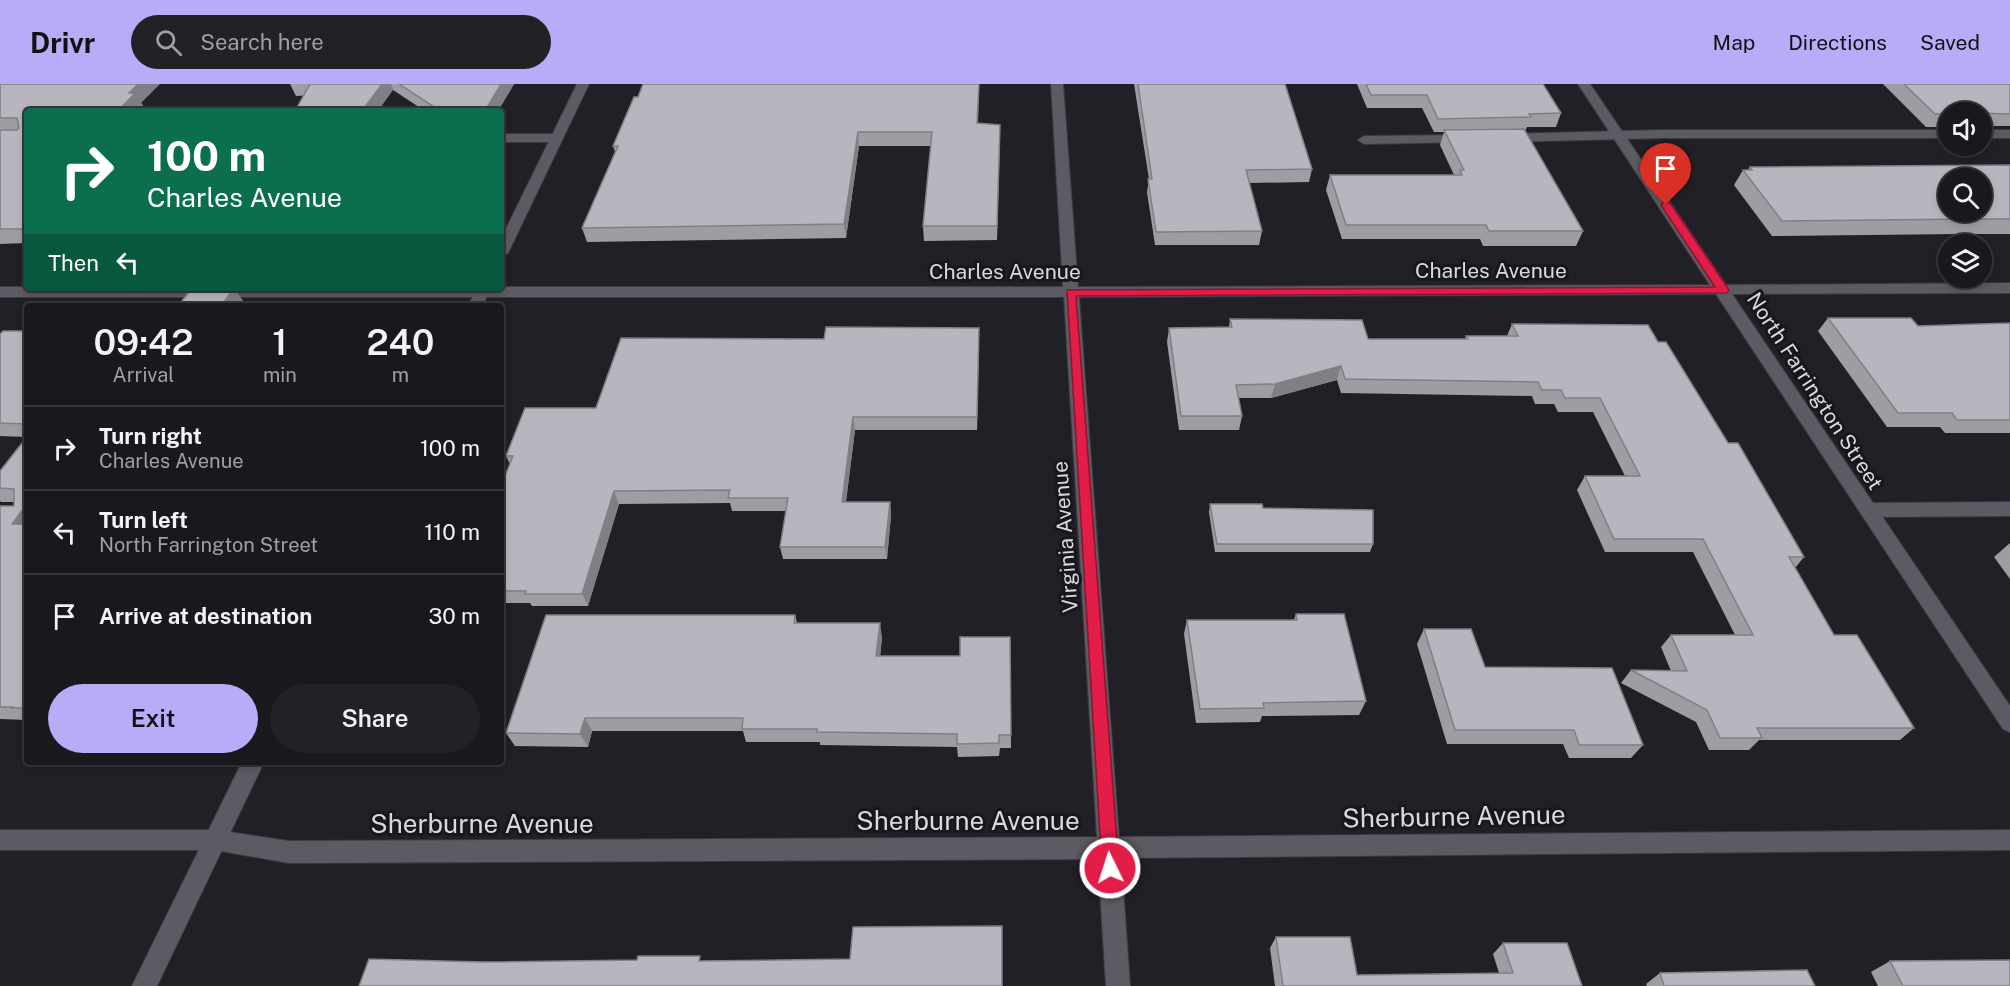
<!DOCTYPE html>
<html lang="en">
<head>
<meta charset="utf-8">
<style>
  body { margin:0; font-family:"Public Sans",sans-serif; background:#222126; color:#f1f3f6; height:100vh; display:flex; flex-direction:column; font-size:22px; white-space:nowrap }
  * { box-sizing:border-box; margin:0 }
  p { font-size:20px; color:#9fa0a4 }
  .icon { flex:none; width:33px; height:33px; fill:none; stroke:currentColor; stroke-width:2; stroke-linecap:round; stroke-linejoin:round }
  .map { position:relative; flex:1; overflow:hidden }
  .drawer { position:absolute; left:24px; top:219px; width:480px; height:462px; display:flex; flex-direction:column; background:#19181d; border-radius:6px; box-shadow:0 3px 9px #0003,0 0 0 2px #37373b }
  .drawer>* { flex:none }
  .hud { position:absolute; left:24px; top:24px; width:480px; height:183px; border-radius:6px; box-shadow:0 3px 9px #0003,0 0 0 2px #37373b; background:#0b6e4f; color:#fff; overflow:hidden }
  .buttons { position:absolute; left:1938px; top:18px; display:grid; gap:12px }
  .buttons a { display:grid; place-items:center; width:54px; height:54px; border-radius:50%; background:#19181d; box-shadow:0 3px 9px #0003,0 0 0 2px #37373b; font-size:30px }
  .pin { position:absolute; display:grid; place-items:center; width:51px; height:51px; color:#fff; margin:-62px -26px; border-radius:50% 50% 50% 0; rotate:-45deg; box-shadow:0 0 6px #0007 }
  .pin .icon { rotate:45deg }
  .me { position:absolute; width:66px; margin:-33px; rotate:356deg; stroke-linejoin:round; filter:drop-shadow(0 0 4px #0008) }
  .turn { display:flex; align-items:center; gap:21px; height:126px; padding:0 24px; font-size:27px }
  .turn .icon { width:78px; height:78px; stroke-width:2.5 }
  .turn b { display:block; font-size:42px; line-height:51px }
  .then { display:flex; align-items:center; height:57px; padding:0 24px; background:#0003; gap:12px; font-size:22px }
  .eta { display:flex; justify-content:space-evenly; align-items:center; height:102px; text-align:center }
  .eta b { font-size:36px; font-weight:600; line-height:42px }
  .action { display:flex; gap:12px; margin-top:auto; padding:12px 24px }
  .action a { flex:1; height:69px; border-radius:36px; background:#b8abf7; color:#111; font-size:24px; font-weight:600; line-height:69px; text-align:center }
  .action a+a { background:#222126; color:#f1f3f6 }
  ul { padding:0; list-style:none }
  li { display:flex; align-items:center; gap:18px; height:84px; padding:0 24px; border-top:2px solid #37373b }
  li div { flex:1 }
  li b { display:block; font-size:22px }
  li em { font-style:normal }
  header { display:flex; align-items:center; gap:36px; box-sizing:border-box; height:84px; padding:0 30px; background:#b8abf7; color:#111 }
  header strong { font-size:28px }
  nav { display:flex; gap:33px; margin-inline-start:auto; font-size:21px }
  .search { width:420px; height:54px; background:#222126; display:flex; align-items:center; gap:15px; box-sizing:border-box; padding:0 21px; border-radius:33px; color:#9fa0a4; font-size:22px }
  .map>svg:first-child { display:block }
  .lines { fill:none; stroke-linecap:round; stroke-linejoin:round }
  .lane-casing { stroke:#3d3c41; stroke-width:2 }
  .street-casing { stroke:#3d3c41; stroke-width:2 }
  .secondary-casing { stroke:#3d3c41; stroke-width:2 }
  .lane { fill:#5c5b63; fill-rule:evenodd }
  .street { fill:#5c5b63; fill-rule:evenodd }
  .secondary { fill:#5c5b63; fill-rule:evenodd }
  .wall { fill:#9d9da4 }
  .shaded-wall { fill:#807f86 }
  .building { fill:#b7b6bf; stroke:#807f86; stroke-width:1.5; fill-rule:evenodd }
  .route { fill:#e11d48; stroke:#92132f; stroke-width:1.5 }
  .labels { text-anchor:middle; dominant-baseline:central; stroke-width:6; stroke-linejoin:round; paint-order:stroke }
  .street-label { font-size:21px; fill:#dadade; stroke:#18171d }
  .near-street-label { font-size:26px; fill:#dadade; stroke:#18171d }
</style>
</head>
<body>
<header>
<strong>Drivr</strong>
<div class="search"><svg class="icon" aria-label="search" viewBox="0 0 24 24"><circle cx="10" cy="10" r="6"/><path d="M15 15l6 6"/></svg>Search here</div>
<nav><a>Map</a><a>Directions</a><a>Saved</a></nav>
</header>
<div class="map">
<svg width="2010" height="902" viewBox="0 0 2010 902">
  <rect width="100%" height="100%" fill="#212027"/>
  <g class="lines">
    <defs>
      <g id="lane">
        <polygon points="1663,46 1948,46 1948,54 1663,54 1507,58 1501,54 1507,50"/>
        <rect x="1982" y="46" width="28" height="8"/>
        <polygon points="501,50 557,50 563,54 557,58 501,58"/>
        <polygon points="1464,51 1468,52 1470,55 1468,58 1364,60 1358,56 1364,52"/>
        <polygon points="2010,418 2010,432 1868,433 1862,431 1859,426 1862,421 1868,419"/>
      </g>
      <polygon id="street" points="1051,0 1063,0 1078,203 1710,201 1578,0 1590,0 1726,201 2010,199 2010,209 1732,210 2010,622 2010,648 2003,645 1716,210 1079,213 1119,753 2010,746 2010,766 1121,774 1130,902 1106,902 1098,775 289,779 215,766 0,766 0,746 215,746 289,757 1097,753 1064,213 0,213 0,203 1063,203"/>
      <g id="secondary">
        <polygon points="577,0 589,0 508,169 501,173 501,155"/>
        <polygon points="477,204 491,204 482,222 468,222"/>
        <polygon points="242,678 264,678 157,902 132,902"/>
      </g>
    </defs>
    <use href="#lane" class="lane-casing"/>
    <use href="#street" class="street-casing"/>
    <use href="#secondary" class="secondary-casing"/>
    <use href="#lane" class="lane"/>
    <use href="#street" class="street"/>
    <use href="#secondary" class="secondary"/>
  </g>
  <g class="wall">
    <polygon points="0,0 141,19 144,23 27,27 27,159 0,160"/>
    <polygon points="290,0 514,0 498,27 425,27 393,6 296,12"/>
    <polygon points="979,0 978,39 1000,55 997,156 924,157 923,142 931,62 859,62 846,154 587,158 582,144 615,68 613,62"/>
    <polygon points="1134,0 1285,0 1312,85 1309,98 1249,99 1262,147 1259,161 1155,161 1147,108 1149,95"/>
    <polygon points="1357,0 1543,0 1561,29 1556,43 1527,43 1525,47 1583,147 1576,162 1483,162 1480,155 1342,155 1326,106 1330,91 1454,91 1440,61 1444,48 1434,48 1422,24 1367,24"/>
    <polygon points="1883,0 2010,0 2010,42 1982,42 1982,28 1948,28 1948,43 1926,43"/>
    <polygon points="2010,81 2010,150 1957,150 1772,152 1734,101 1743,86 1748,86 1750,83"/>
    <polygon points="1828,234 1918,242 2010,239 2010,349 1945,349 1940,343 1887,343 1818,247"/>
    <polygon points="1230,235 1368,255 1465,255 1466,252 1507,252 1512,240 1658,258 1728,359 1804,473 1795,484 1834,551 1914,644 1900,656 1759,656 1749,666 1709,666 1696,638 1621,599 1631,586 1671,587 1661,563 1671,551 1735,551 1693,468 1605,468 1577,406 1585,392 1625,392 1593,328 1558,328 1554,320 1535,320 1532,312 1341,309 1337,296 1271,314 1238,314 1242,332 1239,346 1179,346 1167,258 1169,244 1229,243"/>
    <polygon points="979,244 977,346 855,346 846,418 890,418 891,431 887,475 783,475 780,463 786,427 732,427 730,419 619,420 588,522 532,522 530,519 501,519 501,402 510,380 506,372 596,324 824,255"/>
    <polygon points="27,247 27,636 0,635 0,422 14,422 14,418 1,418 0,417 0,387 26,353 0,352 0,250"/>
    <polygon points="1210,420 1263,424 1373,460 1370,468 1215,468 1209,428"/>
    <polygon points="2010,459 2010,495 1994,473"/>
    <polygon points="1296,530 1366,617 1359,631 1262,632 1260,638 1196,639 1184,550 1187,536 1294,536"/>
    <polygon points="795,531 797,539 882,553 880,572 960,572 1010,553 1011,664 1000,664 999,672 958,673 957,663 820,661 820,658 746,658 743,647 592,647 588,663 515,662 506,649"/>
    <polygon points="1424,545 1485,583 1643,661 1631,674 1569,674 1563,660 1447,660 1417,560"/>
    <polygon points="1276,853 1357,891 1499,889 1493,870 1503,859 1582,902 1275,902 1270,864"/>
    <polygon points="1890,877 2010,902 1878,902 1871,888"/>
    <polygon points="1660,889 1815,902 1647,902 1646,900"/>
  </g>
  <g class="shaded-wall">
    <polygon points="138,0 160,0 141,19 144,23 140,27 118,27 129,9"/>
    <polygon points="382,0 391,0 393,6 378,27 362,27"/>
    <polygon points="501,0 514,0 498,27 485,27"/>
    <polygon points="858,48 859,62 846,154 844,140"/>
    <polygon points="234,204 244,218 241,222 221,222"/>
    <polygon points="979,244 979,258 977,346 977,333"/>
    <polygon points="1341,282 1337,296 1271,314 1275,300"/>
    <polygon points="853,333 855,346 844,431 842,418"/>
    <polygon points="614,407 619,420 588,522 582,510"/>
    <polygon points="890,418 891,431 887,475 885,463"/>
    <polygon points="27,420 27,453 12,440"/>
    <polygon points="880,539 882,553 879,586 876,572"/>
    <polygon points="585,634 592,647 588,663 580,650"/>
  </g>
  <g class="building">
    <polygon points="0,0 138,0 129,9 135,9 118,27 27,27 27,145 0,145 0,46 17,46 19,44 17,34 0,34"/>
    <polygon points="310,0 382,0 362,27 295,27"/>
    <polygon points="399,0 501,0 485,27 434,27 436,24"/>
    <polygon points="643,0 979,0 977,39 1000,41 997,142 923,142 932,48 858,48 844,140 582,144 618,62 613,62 634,13 638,13"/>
    <polygon points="1138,0 1285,0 1312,85 1246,86 1262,147 1156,148 1148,95 1152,95"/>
    <polygon points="1366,0 1543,0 1561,29 1529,30 1531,33 1438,35 1427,11 1371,11"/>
    <polygon points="1904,0 2010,0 2010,30 1948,28 1948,30 1935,30"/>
    <polygon points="1524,45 1583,147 1489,147 1486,141 1346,141 1330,91 1462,91 1460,86 1464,86 1444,46"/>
    <path d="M2010,81V135H1968L1782,137L1743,86H1752L1750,83ZM1948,94H1982V128H1948Z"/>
    <polygon points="192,204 234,204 221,222 178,222"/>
    <polygon points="1828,234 1911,234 1918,242 2010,239 2010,336 1957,336 1952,329 1898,329"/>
    <polygon points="1230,235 1362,236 1368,255 1468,255 1466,252 1518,252 1512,240 1648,241 1658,258 1666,258 1728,359 1738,359 1804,473 1789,473 1834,551 1857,551 1914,644 1757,644 1762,654 1720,654 1707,626 1631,586 1687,587 1671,551 1753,551 1703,455 1614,455 1585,392 1640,392 1600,314 1565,314 1561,306 1542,306 1538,298 1345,295 1341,282 1275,300 1236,301 1242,332 1181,332 1169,244 1232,243"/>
    <polygon points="826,243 979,244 977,333 853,333 842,418 890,418 885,463 780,463 788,414 728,414 730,406 614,407 582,510 525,510 526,507 501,507 501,402 513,372 506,372 525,324 596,324 621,254 824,255"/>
    <polygon points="3,247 27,247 27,340 0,339 0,250"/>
    <polygon points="27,353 27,420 12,440 27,440 27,624 12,624 13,623 0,623 0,422 14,422 14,405 0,404 0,387"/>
    <polygon points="1210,420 1262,420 1263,424 1373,426 1373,460 1217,460"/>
    <polygon points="1296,530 1344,530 1366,617 1263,619 1264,624 1200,625 1187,536 1297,536"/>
    <polygon points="546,531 795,531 794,539 880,539 876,572 960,572 960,553 1010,553 1011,651 999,651 999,659 957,660 957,650 817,648 817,645 742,645 743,634 585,634 580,650 506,649"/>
    <polygon points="1424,545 1471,545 1485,583 1612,584 1643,661 1579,661 1574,646 1455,646"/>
    <polygon points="1002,842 1002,902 359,902 369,875 483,878 637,876 638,872 700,872 699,877 850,875 853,843"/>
    <polygon points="1276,853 1350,853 1357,891 1513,889 1503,859 1567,859 1582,902 1283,902"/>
    <polygon points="2010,876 2010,902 1903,902 1890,877"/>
    <polygon points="1807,886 1815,902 1664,902 1660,889"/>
  </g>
  <polygon class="route" points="1662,119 1670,119 1729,206 1727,209 1076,212 1119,784 1116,790 1110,792 1104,790 1102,784 1067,206 1715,203 1661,121"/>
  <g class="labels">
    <g class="street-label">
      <text x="1491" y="186">Charles Avenue</text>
      <text x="1005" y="187">Charles Avenue</text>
      <text transform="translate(1815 307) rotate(57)">North Farrington Street</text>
      <text transform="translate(1065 453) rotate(-94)">Virginia Avenue</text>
    </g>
    <g class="near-street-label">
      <text transform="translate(1454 732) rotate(-1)">Sherburne Avenue</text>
      <text x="968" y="736">Sherburne Avenue</text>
      <text x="482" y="739">Sherburne Avenue</text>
    </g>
  </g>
</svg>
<div class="buttons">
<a><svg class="icon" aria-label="sound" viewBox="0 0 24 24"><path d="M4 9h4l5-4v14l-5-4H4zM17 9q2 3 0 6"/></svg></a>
<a><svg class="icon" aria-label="search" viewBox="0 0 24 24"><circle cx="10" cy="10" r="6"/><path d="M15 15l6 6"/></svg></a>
<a><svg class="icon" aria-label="layers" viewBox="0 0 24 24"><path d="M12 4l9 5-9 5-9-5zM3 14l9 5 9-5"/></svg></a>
</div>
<div class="pin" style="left:1666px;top:121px;background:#d93025"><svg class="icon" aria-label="arrive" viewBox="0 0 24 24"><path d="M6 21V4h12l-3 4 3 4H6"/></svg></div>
<svg class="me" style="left:1110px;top:784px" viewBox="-20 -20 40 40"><circle r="17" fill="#e11d48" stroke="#fff" stroke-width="3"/><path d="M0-11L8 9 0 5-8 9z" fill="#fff"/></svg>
<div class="hud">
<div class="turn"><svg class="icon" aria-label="right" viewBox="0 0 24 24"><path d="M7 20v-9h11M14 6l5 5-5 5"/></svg><div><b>100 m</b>Charles Avenue</div></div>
<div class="then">Then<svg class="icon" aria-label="left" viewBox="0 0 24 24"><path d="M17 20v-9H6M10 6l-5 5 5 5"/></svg></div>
</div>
<section class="drawer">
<div class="eta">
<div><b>09:42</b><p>Arrival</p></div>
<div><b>1</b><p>min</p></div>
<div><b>240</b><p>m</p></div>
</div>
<ul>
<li><svg class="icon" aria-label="right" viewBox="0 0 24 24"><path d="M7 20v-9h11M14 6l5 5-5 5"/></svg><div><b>Turn right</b><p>Charles Avenue</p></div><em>100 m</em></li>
<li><svg class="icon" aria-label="left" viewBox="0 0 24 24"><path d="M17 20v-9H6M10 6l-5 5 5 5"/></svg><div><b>Turn left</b><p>North Farrington Street</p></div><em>110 m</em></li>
<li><svg class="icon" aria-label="arrive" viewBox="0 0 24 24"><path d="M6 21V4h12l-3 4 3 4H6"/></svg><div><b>Arrive at destination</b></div><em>30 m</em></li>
</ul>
<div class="action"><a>Exit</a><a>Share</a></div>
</section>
</div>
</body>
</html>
